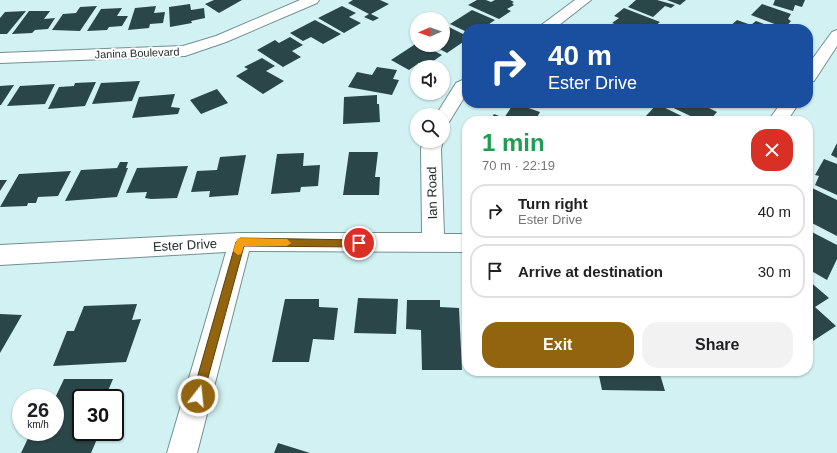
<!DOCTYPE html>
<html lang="en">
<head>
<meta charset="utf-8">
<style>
  body { margin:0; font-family:Helvetica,sans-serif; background:#f2f2f2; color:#202124; height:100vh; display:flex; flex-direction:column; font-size:15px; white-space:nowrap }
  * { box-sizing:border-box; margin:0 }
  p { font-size:13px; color:#757577 }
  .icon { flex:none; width:22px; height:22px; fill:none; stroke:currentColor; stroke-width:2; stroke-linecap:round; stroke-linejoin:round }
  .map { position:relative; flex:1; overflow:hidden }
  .drawer { position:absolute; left:462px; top:116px; width:351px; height:260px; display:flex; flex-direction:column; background:#fff; border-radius:16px; box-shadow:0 1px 3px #0004 }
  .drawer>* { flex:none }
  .top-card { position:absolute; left:462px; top:24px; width:351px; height:84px; border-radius:16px; box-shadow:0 1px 3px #0004; background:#1a4fa0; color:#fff; overflow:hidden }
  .needle { width:26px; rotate:268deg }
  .buttons { position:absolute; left:410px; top:12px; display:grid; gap:8px }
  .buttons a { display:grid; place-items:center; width:40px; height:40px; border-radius:50%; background:#fff; box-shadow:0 1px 3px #0004; font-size:20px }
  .speed { position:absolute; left:12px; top:389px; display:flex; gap:8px; font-size:20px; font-weight:700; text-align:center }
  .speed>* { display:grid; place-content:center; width:52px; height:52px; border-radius:50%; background:#fff; box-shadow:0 1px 3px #0004; line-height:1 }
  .speed small { font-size:10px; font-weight:400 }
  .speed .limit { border:2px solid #111; border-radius:6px; background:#fff; color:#111 }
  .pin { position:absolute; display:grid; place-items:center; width:34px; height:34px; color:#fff; margin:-17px; border:2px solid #fff; border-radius:50%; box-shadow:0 1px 4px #0007 }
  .me { position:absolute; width:44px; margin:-22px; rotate:16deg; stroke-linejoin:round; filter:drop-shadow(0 0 3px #0008) }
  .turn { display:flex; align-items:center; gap:14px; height:84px; padding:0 20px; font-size:18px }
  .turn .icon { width:52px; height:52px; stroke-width:2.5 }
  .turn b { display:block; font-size:28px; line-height:34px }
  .round { display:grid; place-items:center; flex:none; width:42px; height:42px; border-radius:16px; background:#f2f2f2 }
  .overview { display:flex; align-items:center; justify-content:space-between; height:68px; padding:0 20px }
  h1 { font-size:24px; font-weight:700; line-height:30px; color:#1e9e55 }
  .button { display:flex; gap:8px; margin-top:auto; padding:8px 20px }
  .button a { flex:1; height:46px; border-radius:16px; background:#92640f; color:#fff; font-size:16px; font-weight:700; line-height:46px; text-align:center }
  .button a+a { background:#f2f2f2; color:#202124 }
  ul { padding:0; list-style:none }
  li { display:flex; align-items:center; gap:12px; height:54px; margin:0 8px 6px; padding:0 12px; border:2px solid #e0e0e0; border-radius:16px }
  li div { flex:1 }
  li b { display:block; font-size:15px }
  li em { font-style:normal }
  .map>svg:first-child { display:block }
  .building { fill:#2b4648 }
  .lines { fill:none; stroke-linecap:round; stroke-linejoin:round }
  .minor-casing { stroke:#739091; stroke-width:2 }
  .minor { fill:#fff; fill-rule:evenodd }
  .route { fill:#92640f; stroke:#5f410a }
  .slow { fill:#f59e0b }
  .labels { text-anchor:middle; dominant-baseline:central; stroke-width:4; stroke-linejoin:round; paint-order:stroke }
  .far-street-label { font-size:11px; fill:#222e2f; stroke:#fff }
  .street-label { font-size:13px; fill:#222e2f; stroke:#fff }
</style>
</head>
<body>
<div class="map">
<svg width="837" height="453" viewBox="0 0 837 453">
  <rect width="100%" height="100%" fill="#d2f1f3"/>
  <g class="building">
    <polygon points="214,0 242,0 219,13 205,4"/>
    <polygon points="353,0 380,0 389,4 371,14 379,18 373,21 364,17 369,14 348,3"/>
    <polygon points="477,0 486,0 491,2 495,0 510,0 514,2 512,3 514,5 507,9 511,11 499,19 468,5"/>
    <polygon points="636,0 657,0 675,5 671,8 665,6 653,17 628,7"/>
    <polygon points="667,0 686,0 680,5"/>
    <polygon points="775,0 805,0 802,7 795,5 793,11 773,5"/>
    <polygon points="190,4 191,10 204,8 205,18 191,21 192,23 170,27 169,7"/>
    <polygon points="762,4 791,14 788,19 791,21 785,28 751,15"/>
    <polygon points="97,6 80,31 52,30 63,14 76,13 80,7"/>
    <polygon points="156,6 154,13 165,12 163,23 150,24 149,28 128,30 135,8"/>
    <polygon points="342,6 356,13 349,17 361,23 344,33 318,18"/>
    <polygon points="122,8 117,16 128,16 122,26 109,27 107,30 87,31 101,9"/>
    <polygon points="624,8 660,22 652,29 646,29 637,25 633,29 626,29 612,23 619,18 614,16"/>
    <polygon points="472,10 495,20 482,29 467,29 467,32 450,24"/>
    <polygon points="26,11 7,34 0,34 0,18 5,12"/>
    <polygon points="29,11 50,11 44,19 55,18 48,29 35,30 32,33 12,34"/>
    <polygon points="315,20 341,34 323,44 311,37 303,41 290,33"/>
    <polygon points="737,20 751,25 756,21 777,29 728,28"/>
    <polygon points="606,24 618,29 600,29"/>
    <polygon points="445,25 465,35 462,37 466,40 447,53 432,45 443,45 443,26"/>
    <polygon points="290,37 303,45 292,51 301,57 283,67 257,50 275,40 279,43"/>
    <polygon points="417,43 417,45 423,45 442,55 429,64 424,66 419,63 409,70 391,60"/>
    <polygon points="262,58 275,66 266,71 284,81 263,94 236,76 248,69 244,67"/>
    <polygon points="377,67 397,70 393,79 399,80 392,95 348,87 357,72 372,75"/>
    <polygon points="140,81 132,101 92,104 101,83"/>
    <polygon points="96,82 85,106 48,109 59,87 74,86 75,83"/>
    <polygon points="55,84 45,104 7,106 20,86"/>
    <polygon points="14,85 1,105 0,105 0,86"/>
    <polygon points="217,89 228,103 201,114 190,100"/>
    <polygon points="175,94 171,107 180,108 178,114 132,118 139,97"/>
    <polygon points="377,95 377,104 379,104 380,122 343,124 344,97"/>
    <polygon points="514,103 540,112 535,121 490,121 494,114 504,118"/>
    <polygon points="539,103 555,103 550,108"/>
    <polygon points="663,103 713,103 709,108 717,112 709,121 701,121"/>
    <polygon points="657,104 692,121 654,121 645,117"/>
    <polygon points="837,143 837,158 831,155"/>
    <polygon points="349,152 378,152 375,177 380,177 379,195 343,195"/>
    <polygon points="304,153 303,166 320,165 318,186 301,187 300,192 271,194 277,154"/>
    <polygon points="246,155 238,195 209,197 210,191 191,192 197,171 217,170 220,157"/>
    <polygon points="824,159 837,164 837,195 815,185 819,176 815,175"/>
    <polygon points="120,162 128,162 126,168 128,168 117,197 65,201 81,170 117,168"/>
    <polygon points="188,166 177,198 151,199 145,198 147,192 126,193 137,168"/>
    <polygon points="71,171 58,196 38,197 36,203 28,203 27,206 0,207 19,174"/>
    <polygon points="0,180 7,180 0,191"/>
    <polygon points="810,187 837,200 837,236 808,221 808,191"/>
    <polygon points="808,230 837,245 837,259 827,280 808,269"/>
    <polygon points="808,280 829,298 815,307 836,326 813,341 808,336"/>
    <polygon points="358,298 398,299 396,334 354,333"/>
    <polygon points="285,299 319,299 319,307 338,308 334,340 313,339 309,362 272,362"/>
    <polygon points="407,300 440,300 440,307 459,308 462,370 422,370 421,330 406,329"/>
    <polygon points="464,301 467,301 467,336 466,336"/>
    <polygon points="137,304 132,320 141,319 126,362 53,366 67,331 74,331 84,306"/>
    <polygon points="0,314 22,315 0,353"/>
    <polygon points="598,371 659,371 665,391 602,390"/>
    <polygon points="677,371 717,371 717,372 679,376"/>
    <polygon points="64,379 113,379 105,398 81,398 81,432 100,432 91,453 21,453 31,432 55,432 55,398"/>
    <polygon points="278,443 310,453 274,453"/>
  </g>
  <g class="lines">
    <defs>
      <g id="minor">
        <polygon points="300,0 319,0 317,3 226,42 185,56 0,63 0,53 183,46 216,36"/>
        <polygon points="575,0 591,0 554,29 536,29"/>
        <polygon points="837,30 837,46 814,81 808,82 808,65 832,32"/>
        <polygon points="467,78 467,93 449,122 443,124 443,115 436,115 456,83"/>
        <polygon points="781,103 799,103 787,121 768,121"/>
        <polygon points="423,141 443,141 441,149 444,234 467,234 467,252 249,251 197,453 167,453 226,252 0,265 0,245 240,233 422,233 421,149"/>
      </g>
    </defs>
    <use href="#minor" class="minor-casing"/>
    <use href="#minor" class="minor"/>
  </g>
  <polygon class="route" points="240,238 359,240 364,243 359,247 244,246 203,396 202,400 198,401 194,400 192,396 236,242"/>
  <polygon class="slow" points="240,238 287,239 291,243 287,246 244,246 241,254 238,255 233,251 237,239"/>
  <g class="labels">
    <g class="far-street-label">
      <text transform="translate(137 53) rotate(-2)">Janina Boulevard</text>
    </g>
    <g class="street-label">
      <text transform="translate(432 193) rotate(-91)">Ian Road</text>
      <text transform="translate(185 245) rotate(-3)">Ester Drive</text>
    </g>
  </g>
</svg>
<div class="buttons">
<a><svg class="needle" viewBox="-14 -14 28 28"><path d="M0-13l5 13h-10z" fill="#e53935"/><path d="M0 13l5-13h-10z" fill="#757577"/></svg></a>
<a><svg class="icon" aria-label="sound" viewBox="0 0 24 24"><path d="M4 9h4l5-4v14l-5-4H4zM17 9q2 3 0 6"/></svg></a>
<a><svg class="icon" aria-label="search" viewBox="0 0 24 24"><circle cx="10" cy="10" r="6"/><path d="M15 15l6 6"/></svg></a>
</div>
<div class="speed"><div>26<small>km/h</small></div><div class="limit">30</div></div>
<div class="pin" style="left:359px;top:243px;background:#d93025"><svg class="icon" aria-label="arrive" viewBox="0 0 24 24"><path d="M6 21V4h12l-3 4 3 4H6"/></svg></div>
<svg class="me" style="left:198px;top:396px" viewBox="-20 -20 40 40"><circle r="17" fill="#92640f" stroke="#fff" stroke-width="3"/><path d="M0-11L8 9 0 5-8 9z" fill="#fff"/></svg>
<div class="top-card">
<div class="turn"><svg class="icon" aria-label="right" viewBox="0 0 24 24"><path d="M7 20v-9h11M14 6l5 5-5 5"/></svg><div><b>40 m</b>Ester Drive</div></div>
</div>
<section class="drawer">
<div class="overview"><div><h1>1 min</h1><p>70 m · 22:19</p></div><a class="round" style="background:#d93025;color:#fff"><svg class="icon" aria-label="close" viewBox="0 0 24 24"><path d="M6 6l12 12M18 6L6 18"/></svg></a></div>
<ul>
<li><svg class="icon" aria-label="right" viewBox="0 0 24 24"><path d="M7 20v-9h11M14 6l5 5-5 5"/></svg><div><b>Turn right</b><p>Ester Drive</p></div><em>40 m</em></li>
<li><svg class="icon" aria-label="arrive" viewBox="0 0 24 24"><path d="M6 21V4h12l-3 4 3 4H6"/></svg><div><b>Arrive at destination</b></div><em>30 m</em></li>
</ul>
<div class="button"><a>Exit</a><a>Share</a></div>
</section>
</div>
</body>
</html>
